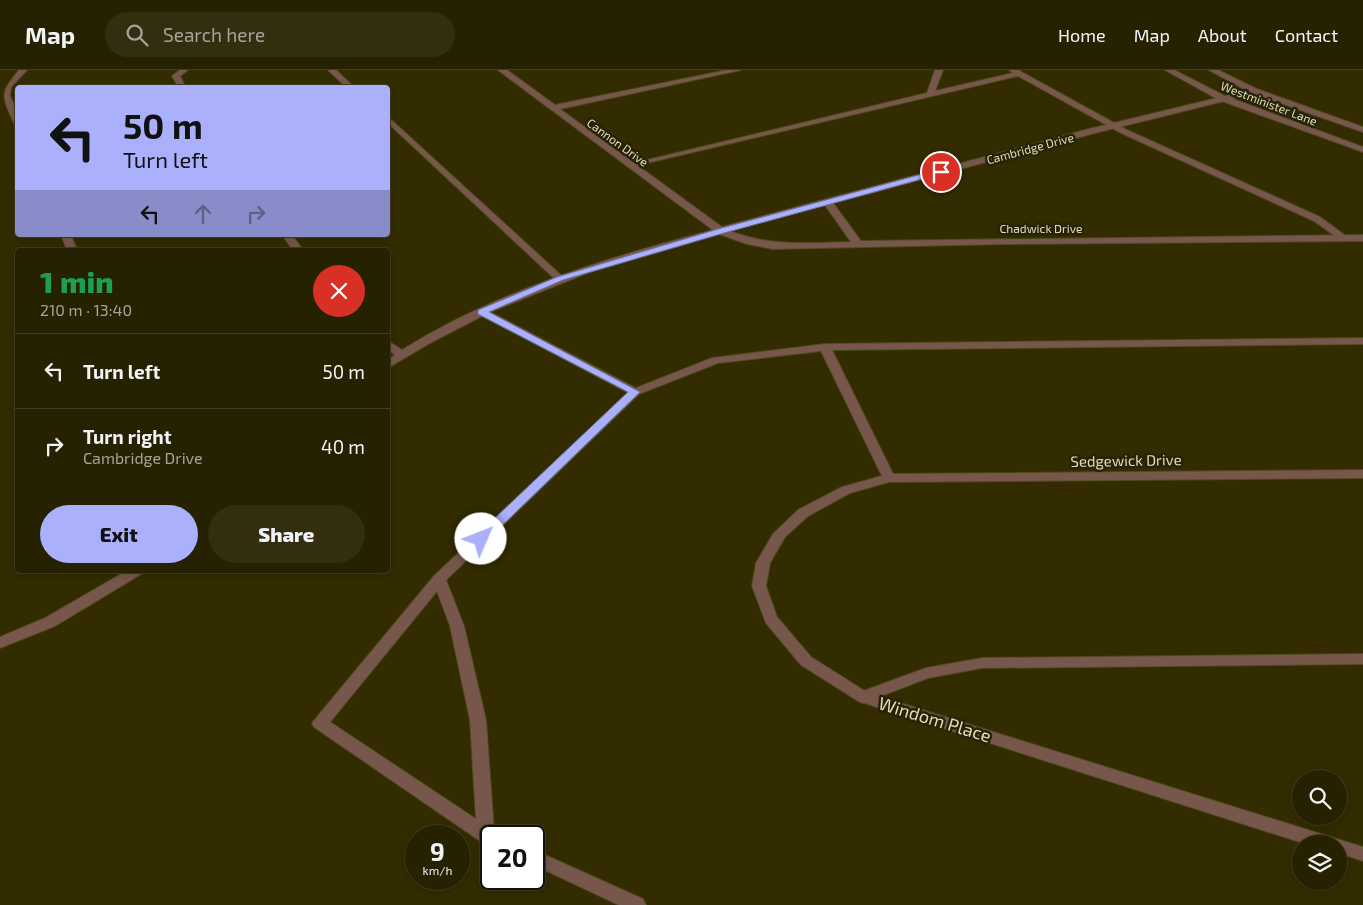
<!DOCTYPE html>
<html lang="en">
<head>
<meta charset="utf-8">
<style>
  body { margin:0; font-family:"Exo 2",sans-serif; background:#322e0f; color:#f1f3f6; height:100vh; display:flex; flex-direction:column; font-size:19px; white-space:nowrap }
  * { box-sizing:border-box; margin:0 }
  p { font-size:16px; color:#a4a399 }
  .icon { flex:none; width:28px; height:28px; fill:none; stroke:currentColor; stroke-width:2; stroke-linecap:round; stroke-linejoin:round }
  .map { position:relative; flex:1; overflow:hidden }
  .drawer { position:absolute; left:15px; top:178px; width:375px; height:325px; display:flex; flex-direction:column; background:#262100; border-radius:5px; box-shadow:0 2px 8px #0003,0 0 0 1px #423e22 }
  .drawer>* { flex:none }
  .hud { position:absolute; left:15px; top:15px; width:375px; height:152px; border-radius:5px; box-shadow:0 2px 8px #0003,0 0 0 1px #423e22; background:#aab0fb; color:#111; overflow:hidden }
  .tools { position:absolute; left:1292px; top:700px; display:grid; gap:10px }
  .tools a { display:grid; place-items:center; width:55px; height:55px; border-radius:50%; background:#262100; box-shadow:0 2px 8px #0003,0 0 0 1px #423e22; font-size:25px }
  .speed { position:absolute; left:405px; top:755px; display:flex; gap:10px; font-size:25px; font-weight:700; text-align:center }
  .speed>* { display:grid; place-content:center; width:65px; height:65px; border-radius:50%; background:#262100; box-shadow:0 2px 8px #0003,0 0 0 1px #423e22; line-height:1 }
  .speed small { font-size:12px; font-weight:400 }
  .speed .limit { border:2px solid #111; border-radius:8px; background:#fff; color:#111 }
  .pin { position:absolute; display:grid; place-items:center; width:42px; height:42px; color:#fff; margin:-21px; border:2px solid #fff; border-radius:50%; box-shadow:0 1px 5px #0007 }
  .me { position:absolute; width:55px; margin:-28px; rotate:46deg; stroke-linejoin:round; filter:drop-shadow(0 0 4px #0008) }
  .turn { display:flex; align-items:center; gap:18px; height:105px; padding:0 25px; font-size:22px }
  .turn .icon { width:65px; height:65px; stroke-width:2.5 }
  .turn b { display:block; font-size:35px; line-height:42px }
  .lanes { display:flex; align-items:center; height:48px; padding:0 25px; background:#0003; justify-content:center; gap:25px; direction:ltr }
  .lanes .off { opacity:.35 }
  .round { display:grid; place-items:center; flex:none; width:52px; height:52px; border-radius:26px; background:#322e0f }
  .summary { display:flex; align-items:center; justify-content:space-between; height:85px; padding:0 25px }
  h1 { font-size:30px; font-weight:800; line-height:38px; color:#1e9e55 }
  .action { display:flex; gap:10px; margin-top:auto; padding:10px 25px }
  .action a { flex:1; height:58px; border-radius:30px; background:#aab0fb; color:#111; font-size:20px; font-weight:800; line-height:58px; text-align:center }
  .action a+a { background:#322e0f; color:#f1f3f6 }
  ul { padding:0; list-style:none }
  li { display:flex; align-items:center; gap:15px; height:75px; padding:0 25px; border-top:1px solid #423e22 }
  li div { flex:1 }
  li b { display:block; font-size:19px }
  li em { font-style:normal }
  header { display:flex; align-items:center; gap:30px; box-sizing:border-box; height:70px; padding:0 25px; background:#262100; border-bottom:1px solid #423e22 }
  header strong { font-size:24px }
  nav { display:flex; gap:28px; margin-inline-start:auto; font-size:18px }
  .search { width:350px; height:45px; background:#322e0f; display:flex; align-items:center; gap:12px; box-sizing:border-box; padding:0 18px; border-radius:28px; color:#a4a399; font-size:19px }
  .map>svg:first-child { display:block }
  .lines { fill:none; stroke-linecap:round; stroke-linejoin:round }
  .service-casing { stroke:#4f481d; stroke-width:2 }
  .minor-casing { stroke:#4f481d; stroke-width:2 }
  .tertiary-casing { stroke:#4f481d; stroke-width:2 }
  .service { fill:#77574c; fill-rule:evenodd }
  .minor { fill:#77574c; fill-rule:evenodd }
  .tertiary { fill:#77574c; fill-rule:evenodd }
  .route { fill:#aab0fb; stroke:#6e72a3 }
  .labels { text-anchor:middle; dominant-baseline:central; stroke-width:5; stroke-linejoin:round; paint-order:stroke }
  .far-street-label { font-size:12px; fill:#e3ddb6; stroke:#272309 }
  .street-label { font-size:15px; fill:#e3ddb6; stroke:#272309 }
  .near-street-label { font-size:18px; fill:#e3ddb6; stroke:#272309 }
</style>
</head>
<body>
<header>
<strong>Map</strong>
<div class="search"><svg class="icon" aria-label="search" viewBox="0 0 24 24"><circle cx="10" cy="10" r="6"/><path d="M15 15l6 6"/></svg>Search here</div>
<nav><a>Home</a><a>Map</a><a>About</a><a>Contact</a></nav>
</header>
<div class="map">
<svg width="1363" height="835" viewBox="0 0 1363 835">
  <rect width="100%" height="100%" fill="#332c00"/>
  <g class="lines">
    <defs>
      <g id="service">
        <path d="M19,0H27L11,17L10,26L18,43V55L14,53C1,24 0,24 19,0Z"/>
        <polygon points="328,0 336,0 355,18 347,18"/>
        <polygon points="935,0 943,0 935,21 1013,3 1009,0 1018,0 1127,60 1320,147 1350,169 1348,171 1342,171 1314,151 1121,63 1018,6 630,97 626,95 927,23"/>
        <polygon points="388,47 563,207 563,211 557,211 388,53"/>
        <polygon points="61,165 71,165 77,180 67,180"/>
        <path d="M1363,268V274L832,280L895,408L889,412L883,408L821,281L718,293L639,324L446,510L464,556L486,650L494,761L499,766H491V775L480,771L314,657L312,653L434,506L631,320L712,288L825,274ZM437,521L450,556L470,650L476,749L330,652Z"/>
        <polygon points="1363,584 1363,594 982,598 928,608 863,633 858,631 855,627 858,623 926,598 982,588"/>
        <polygon points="534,780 643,829 646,835 619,835 534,795"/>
      </g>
      <g id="minor">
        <polygon points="180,0 188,0 180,6 186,18 179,18 172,6"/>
        <path d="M498,0H507L555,35L727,0H741L560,39L722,157L1089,59L1254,19L1258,21L1257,23L1095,63L833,133L861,171L1363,165V171L1007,174L773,179L747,174L719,164L590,202L490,242L639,320L641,322L639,324H631L482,246L430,273L388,298V290L395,285L388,279V271L402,280C497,221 606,188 713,160ZM825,135L851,172C806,173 773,177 729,161Z"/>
        <polygon points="282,165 292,165 303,180 293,180"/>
        <polygon points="1363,400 1363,408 889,412 850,423 808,446 785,467 770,493 766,516 777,547 811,587 868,623 1363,777 1363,791 1339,783 1339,774 1306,774 858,631 801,595 766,553 752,516 756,493 773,464 798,440 842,417 889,404"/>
        <polygon points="128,500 145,500 143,503 55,556 0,578 0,567 45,548"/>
      </g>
      <g id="tertiary">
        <polygon points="1165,0 1174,0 1225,26 1363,77 1363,82 1219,30"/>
        <polygon points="1209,0 1218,0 1257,19 1363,57 1363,62 1251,23"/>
      </g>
    </defs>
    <use href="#service" class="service-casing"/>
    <use href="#minor" class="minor-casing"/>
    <use href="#tertiary" class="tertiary-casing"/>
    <use href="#service" class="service"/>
    <use href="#minor" class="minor"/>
    <use href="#tertiary" class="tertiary"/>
  </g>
  <polygon class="route" points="941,99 944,100 944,103 724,163 563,210 489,242 640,322 485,472 476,472 475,469 476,466 628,322 478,244 478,240 557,207 718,159"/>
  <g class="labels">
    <g class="far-street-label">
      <text transform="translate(1269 33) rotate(21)">Westminister Lane</text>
      <text transform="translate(618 72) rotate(36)">Cannon Drive</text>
      <text transform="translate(1030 78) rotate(-15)">Cambridge Drive</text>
      <text x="1041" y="158">Chadwick Drive</text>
    </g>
    <g class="street-label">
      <text transform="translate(1126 390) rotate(-1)">Sedgewick Drive</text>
    </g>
    <g class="near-street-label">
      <text transform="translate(935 649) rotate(17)">Windom Place</text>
    </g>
  </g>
</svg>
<div class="tools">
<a><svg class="icon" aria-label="search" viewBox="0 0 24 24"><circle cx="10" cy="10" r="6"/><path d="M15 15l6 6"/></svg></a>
<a><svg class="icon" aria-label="layers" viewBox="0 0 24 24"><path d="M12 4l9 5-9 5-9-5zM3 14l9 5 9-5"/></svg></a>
</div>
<div class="speed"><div>9<small>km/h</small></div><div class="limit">20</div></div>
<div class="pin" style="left:941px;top:102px;background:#d93025"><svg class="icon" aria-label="arrive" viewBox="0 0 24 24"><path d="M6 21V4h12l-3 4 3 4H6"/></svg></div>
<svg class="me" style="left:481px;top:469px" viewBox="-20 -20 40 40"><circle r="19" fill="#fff"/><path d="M0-13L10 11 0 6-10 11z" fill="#aab0fb"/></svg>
<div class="hud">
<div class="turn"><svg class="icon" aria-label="left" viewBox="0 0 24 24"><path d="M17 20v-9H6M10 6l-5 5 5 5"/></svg><div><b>50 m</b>Turn left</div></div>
<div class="lanes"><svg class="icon" aria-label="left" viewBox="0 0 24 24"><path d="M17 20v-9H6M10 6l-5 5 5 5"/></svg><svg class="icon off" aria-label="ahead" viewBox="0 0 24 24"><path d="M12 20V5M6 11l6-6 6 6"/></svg><svg class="icon off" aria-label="right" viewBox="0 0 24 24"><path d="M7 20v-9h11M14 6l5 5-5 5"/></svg></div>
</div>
<section class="drawer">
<div class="summary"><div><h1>1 min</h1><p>210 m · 13:40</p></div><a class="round" style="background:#d93025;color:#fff"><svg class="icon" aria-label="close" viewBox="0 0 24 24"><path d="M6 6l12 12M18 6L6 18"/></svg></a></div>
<ul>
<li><svg class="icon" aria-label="left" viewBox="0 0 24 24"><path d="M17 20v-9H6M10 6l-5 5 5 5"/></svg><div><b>Turn left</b></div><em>50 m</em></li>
<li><svg class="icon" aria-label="right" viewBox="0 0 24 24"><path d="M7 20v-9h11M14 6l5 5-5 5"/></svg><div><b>Turn right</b><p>Cambridge Drive</p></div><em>40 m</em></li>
</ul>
<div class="action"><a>Exit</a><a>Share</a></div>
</section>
</div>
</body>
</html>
